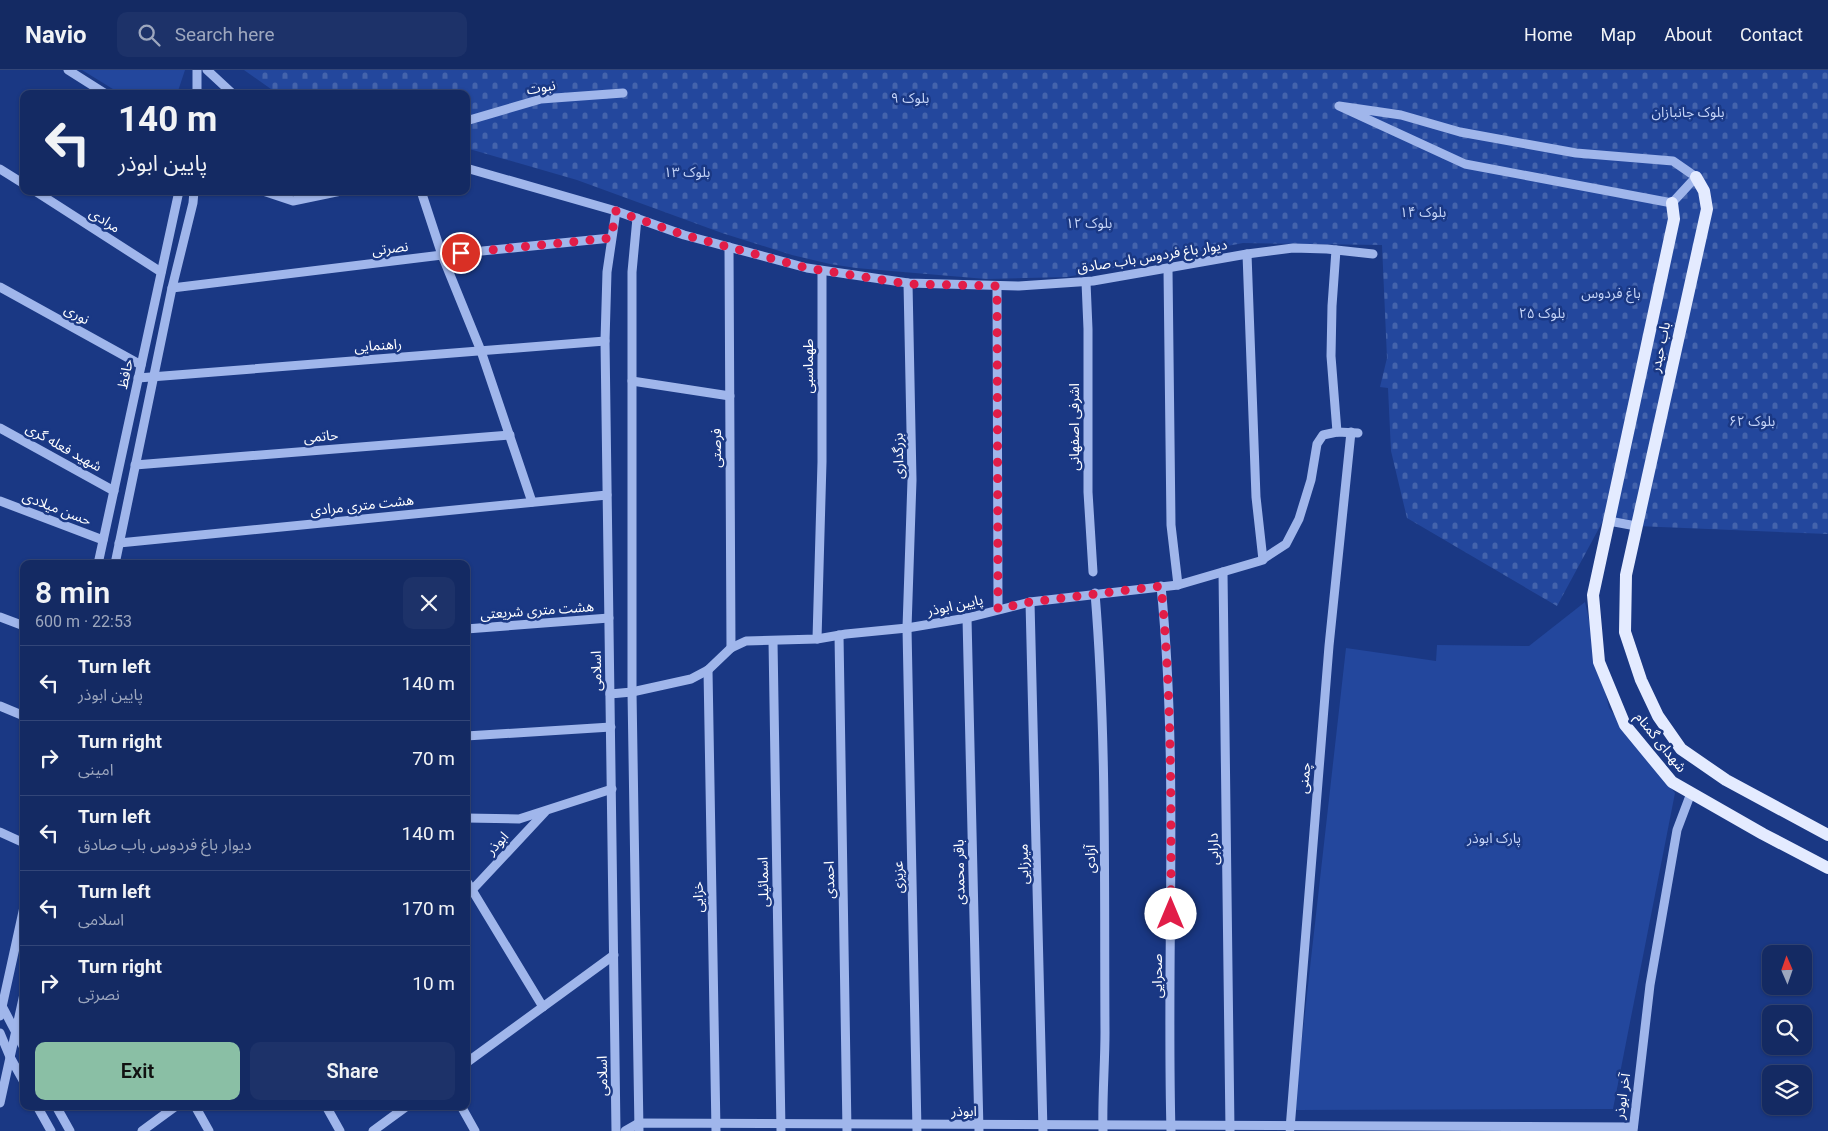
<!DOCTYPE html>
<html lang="en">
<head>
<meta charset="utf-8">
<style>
  body { margin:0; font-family:Roboto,"Noto Sans Arabic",sans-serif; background:#1d3269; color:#f1f3f6; height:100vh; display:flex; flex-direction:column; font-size:19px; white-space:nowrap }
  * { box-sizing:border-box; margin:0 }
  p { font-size:16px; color:#9da7be }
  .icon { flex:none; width:28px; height:28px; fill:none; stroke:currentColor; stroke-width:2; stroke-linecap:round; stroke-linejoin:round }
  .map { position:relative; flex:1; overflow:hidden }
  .panel { position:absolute; left:20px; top:490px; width:450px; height:550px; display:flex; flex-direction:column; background:#142a63; border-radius:10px; box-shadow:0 1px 4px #0004,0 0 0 1px #334678 }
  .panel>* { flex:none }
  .top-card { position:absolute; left:20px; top:20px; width:450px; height:105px; border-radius:10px; box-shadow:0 1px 4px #0004,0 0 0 1px #334678; background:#142a63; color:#f1f3f6; overflow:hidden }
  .needle { width:32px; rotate:358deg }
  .fabs { position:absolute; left:1762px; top:875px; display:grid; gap:10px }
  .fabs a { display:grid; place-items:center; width:50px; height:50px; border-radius:10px; background:#142a63; box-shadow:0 1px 4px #0004,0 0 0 1px #334678; font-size:25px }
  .pin { position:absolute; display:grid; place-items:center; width:42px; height:42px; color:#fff; margin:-21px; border:2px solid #fff; border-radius:50%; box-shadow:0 1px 5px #0007 }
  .me { position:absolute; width:55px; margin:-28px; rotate:0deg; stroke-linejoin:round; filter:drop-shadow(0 0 4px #0008) }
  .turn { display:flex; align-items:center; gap:18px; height:105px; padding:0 15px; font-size:22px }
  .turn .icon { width:65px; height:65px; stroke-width:2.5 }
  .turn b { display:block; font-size:35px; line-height:42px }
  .round { display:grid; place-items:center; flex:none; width:52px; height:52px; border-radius:10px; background:#1d3269 }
  .headline { display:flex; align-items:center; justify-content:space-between; height:85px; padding:0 15px }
  h1 { font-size:30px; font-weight:600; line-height:38px }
  .action { display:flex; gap:10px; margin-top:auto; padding:10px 15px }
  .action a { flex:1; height:58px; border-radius:10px; background:#8abfa5; color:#111; font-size:20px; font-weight:600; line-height:58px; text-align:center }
  .action a+a { background:#1d3269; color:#f1f3f6 }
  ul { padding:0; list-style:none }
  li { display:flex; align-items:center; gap:15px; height:75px; padding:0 15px; border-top:1px solid #334678 }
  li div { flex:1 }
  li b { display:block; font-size:19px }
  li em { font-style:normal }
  header { display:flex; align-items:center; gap:30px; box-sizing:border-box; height:70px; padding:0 25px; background:#142a63; border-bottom:1px solid #334678 }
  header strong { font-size:24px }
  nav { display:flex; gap:28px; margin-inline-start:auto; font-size:18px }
  .search { width:350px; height:45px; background:#1d3269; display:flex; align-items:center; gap:12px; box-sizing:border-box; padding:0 18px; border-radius:10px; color:#9da7be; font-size:19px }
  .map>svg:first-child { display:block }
  .green { fill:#23479d }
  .cemetery { fill:url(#cemetery-stones) }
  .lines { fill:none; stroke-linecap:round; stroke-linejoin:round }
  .minor { stroke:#a0b6eb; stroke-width:9 }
  .major { stroke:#e4ebff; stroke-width:12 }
  .route { stroke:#e11d48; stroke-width:9; stroke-dasharray:0 16.2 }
  .labels { text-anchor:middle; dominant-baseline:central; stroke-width:5; stroke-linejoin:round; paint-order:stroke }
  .street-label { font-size:14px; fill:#fff; stroke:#1a3884 }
  .park-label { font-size:14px; fill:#c5d4f8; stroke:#1a3884 }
</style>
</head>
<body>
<header>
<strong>Navio</strong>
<div class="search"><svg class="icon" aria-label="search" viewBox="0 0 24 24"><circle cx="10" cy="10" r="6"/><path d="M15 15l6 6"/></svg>Search here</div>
<nav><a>Home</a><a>Map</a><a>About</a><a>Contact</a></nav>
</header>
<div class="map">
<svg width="1828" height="1061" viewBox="0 0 1828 1061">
  <defs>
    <pattern id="cemetery-stones" width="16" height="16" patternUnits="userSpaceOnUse" patternTransform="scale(1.25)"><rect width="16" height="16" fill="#23479d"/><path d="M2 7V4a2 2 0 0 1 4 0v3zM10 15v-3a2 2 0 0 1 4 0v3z" fill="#4463ac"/></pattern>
  </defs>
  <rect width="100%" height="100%" fill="#1a3884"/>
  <g class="green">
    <polygon points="82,0 185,0 177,24 121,24"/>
    <polygon points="1585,532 1609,638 1675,723 1613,1039 1294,1040 1346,578 1436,591 1437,575 1529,576"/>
  </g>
  <polygon class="cemetery" points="244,0 1828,0 1828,464 1637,456 1604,449 1557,536 1407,448 1391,381 1388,318 1380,317 1387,288 1382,175 1243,173 1067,207 986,209 856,198 830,194 792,185 722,163 577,110 466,78 466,24 278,24"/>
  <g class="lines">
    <g class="minor">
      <polyline points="68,0 106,24"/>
      <polyline points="207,0 233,24"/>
      <polyline points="197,24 197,0"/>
      <polygon points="1339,36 1401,45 1460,62 1576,83 1673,91 1696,107 1672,133 1465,94"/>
      <polyline points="466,51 541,29 623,23"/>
      <polyline points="466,98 616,141 684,165 807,198 908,213 1019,216 1093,211 1247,184 1293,178 1327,179 1373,184"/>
      <polyline points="0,99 24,114"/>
      <polyline points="35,121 161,202"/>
      <polyline points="263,121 293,131 341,121"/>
      <polyline points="421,121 442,185 481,281 532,432"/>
      <polyline points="616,141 607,202 605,271 616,1061"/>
      <polyline points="637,148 632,202 632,622 639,1061"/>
      <polyline points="729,177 731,578"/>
      <polyline points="1336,180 1332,236 1331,286 1337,362"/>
      <polyline points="1247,184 1256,427 1263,490"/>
      <polyline points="1168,199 1171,455 1178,515"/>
      <polyline points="1086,212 1088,259 1088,422 1093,502"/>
      <polyline points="908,213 912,410 907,558 917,1061"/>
      <polyline points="997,216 998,539"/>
      <polyline points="0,217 141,295"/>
      <polyline points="172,218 442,185 611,168"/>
      <polyline points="138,308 605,271"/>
      <polyline points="632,311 730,326"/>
      <polyline points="0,358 114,421"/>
      <polyline points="135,395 510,365"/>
      <polyline points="0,431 103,470"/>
      <polyline points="1609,451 1636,456"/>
      <polyline points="119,473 607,425"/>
      <polyline points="98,494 179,121"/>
      <polyline points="115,494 172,218 193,133 194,121"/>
      <polyline points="1223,502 1230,1061"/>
      <path d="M1161,516C1179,697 1166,879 1171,1061"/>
      <path d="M1095,523C1107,669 1104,816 1105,962C1105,995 1102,1028 1103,1061"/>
      <polyline points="1030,532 1043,1061"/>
      <polyline points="0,547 24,556"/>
      <polyline points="967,548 979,1061"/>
      <polyline points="466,559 609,548"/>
      <polyline points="839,565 847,1061"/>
      <polyline points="817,569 822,392 822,201"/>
      <polyline points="773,571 781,1061"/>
      <polyline points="708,600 716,1061"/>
      <polyline points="610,624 632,622 691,609 708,600 731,578 746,571 817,569 846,564 907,558 967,548 1030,532 1178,515 1260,491 1286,474 1299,449 1311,410 1317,374 1323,365 1337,362 1358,363"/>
      <polyline points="0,636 24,646"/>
      <polyline points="466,666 611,657"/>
      <polyline points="466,748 519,749 612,719"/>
      <polyline points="0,762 24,773"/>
      <polyline points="466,810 543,937"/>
      <polyline points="466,824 473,819 545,742"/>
      <polyline points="1,934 24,978"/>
      <polyline points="0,946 24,837"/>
      <polyline points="0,963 10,987 24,1012"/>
      <polyline points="466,993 614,885"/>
      <polyline points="0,1033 24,924"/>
      <polyline points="37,1036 51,1061"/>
      <polyline points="56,1036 70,1061"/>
      <polyline points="195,1036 209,1061"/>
      <polyline points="326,1036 340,1061"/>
      <polyline points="461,1036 475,1061"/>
      <polyline points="1290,1059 1329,576 1351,362"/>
      <polyline points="142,1061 176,1036"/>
      <polyline points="373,1061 407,1036"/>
      <polyline points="625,1061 639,1053 1633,1057"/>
      <polyline points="1633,1061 1650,915 1677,760 1691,723"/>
    </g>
    <g class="major">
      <polyline points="1696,107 1704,121 1707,139 1626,505 1625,562 1641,610 1658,646 1681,679 1726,710 1828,765"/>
      <polyline points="1672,133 1674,149 1593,525 1599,592 1625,655 1672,712 1763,764 1828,798"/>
    </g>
  </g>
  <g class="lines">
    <path class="route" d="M461,183L611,168L616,141L684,165L807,198L908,214L997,216L998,539L1030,532L1161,516C1172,625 1171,735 1171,844"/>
  </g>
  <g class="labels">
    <g class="street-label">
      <text transform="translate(541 17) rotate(-10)">نبوت</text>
      <text transform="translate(105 150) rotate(33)">مرادی</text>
      <text transform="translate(390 178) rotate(-7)">نصرتی</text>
      <text transform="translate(1152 186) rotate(-9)">دیوار باغ فردوس باب صادق</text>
      <text transform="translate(77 244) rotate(29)">نوری</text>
      <text transform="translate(378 275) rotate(-4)">راهنمایی</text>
      <text transform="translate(1660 277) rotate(-78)">باب حیدر</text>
      <text transform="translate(808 296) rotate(-90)">طهماسبی</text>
      <text transform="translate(125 304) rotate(-78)">حافظ</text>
      <text transform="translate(1074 357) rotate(-90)">اشرفی اصفهانی</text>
      <text transform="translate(321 366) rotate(-5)">حاتمی</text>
      <text transform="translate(64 377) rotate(29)">شهید فعله گری</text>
      <text transform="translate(716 378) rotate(-90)">فرصتی</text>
      <text transform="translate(898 386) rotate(-91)">بزرگداری</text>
      <text transform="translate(362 435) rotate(-6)">هشت متری مرادی</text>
      <text transform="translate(57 438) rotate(21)">حسن میلادی</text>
      <text transform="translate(955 535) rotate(-12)">پایین ابوذر</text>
      <text transform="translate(537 540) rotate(-4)">هشت متری شریعتی</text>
      <text transform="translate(596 601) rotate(-91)">اسلامی</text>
      <text transform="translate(1661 672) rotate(51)">شهدای گمنام</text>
      <text transform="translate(1304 708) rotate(-85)">چمنی</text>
      <text transform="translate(497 773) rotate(-47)">ابوذر</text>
      <text transform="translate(1213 779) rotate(-91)">دارابی</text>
      <text transform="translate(1090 789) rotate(-90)">آزادی</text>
      <text transform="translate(1023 794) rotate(-91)">میرزایی</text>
      <text transform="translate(959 802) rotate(-91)">باقر محمدی</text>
      <text transform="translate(898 807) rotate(-91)">عزیزی</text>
      <text transform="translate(829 810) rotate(-91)">احمدی</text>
      <text transform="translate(763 812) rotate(-91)">اسمائیلی</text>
      <text transform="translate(698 827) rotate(-91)">خزایی</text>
      <text transform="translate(1157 906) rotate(-90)">صحرایی</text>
      <text transform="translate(602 1006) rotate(-91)">اسلامی</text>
      <text transform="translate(1622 1026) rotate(-82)">آخر ابوذر</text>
      <text x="964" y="1041">ابوذر</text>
    </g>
    <g class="park-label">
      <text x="910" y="28">بلوک ۹</text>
      <text x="1688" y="42">بلوک جانبازان</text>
      <text x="687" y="102">بلوک ۱۳</text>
      <text x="1423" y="142">بلوک ۱۴</text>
      <text x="1089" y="153">بلوک ۱۲</text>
      <text x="1611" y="223">باغ فردوس</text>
      <text x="1542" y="243">بلوک ۲۵</text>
      <text x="1752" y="351">بلوک ۶۲</text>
      <text x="1494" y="768">پارک ابوذر</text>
    </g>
  </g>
</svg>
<div class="fabs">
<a><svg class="needle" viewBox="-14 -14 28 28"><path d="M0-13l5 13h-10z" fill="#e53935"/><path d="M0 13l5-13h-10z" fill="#9da7be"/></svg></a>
<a><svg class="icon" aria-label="search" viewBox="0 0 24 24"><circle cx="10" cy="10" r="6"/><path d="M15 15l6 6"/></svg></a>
<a><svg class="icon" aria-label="layers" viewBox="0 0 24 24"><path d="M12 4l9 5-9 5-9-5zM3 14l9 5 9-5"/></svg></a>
</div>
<div class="pin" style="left:461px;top:183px;background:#d93025"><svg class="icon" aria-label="arrive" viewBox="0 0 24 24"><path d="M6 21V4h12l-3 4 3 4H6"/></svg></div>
<svg class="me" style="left:1171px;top:844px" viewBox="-20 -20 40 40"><circle r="19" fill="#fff"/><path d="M0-13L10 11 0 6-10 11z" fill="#e11d48"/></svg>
<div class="top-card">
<div class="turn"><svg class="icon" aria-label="left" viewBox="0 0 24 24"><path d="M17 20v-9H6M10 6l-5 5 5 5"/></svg><div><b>140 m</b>پایین ابوذر</div></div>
</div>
<section class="panel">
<div class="headline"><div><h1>8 min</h1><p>600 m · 22:53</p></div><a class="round"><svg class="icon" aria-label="close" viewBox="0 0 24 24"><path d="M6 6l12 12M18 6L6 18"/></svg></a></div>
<ul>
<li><svg class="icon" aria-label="left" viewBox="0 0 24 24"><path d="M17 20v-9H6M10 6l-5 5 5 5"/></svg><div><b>Turn left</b><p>پایین ابوذر</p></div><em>140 m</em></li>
<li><svg class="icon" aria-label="right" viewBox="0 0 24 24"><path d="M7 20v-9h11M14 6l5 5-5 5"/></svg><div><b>Turn right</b><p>امینی</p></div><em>70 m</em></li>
<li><svg class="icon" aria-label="left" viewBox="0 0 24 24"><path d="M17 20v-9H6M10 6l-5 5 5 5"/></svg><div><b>Turn left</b><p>دیوار باغ فردوس باب صادق</p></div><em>140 m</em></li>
<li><svg class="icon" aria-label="left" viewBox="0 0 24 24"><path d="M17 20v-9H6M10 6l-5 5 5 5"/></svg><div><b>Turn left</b><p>اسلامی</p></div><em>170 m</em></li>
<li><svg class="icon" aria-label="right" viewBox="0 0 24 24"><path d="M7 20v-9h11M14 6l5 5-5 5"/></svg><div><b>Turn right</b><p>نصرتی</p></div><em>10 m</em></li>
</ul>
<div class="action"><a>Exit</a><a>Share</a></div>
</section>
</div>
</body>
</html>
